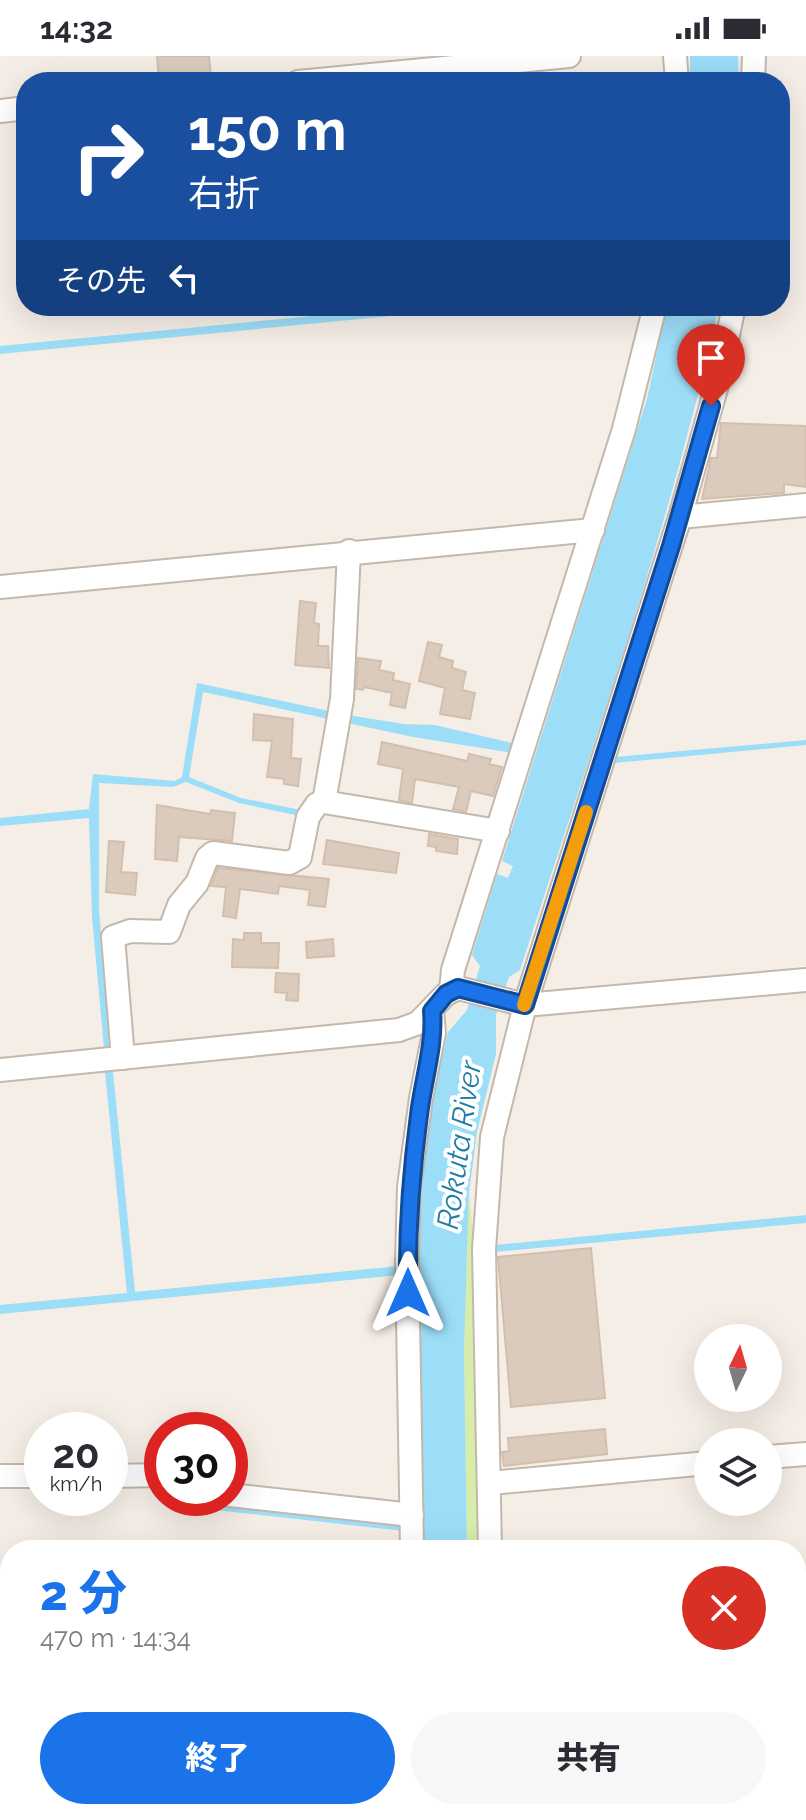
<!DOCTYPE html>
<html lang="ja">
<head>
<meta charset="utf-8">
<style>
  body { margin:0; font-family:Raleway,"Noto Sans JP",sans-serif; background:#f7f7f7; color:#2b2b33; height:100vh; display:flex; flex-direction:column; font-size:30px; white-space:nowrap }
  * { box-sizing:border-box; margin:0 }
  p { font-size:26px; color:#7c7c81 }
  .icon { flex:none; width:44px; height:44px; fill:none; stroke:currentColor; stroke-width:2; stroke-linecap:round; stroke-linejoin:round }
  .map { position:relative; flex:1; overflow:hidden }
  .panel { position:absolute; left:0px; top:1484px; width:806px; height:280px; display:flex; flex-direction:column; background:#fff; border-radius:32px 32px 0 0; box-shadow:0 8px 32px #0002 }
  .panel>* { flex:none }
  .hud { position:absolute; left:16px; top:16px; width:774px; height:244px; border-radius:32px; box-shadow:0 8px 32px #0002; background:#1a4fa0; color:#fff; overflow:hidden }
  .needle { width:52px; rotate:5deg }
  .tools { position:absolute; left:694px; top:1268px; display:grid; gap:16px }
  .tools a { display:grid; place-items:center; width:88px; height:88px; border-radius:50%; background:#fff; box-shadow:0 8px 32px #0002; font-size:40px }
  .speed { position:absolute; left:24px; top:1356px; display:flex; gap:16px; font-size:40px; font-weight:700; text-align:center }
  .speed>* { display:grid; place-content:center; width:104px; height:104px; border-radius:50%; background:#fff; box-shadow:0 8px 32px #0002; line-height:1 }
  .speed small { font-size:20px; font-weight:400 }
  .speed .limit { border:12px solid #d22; background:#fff; color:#111 }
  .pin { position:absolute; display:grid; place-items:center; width:68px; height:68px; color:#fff; margin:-82px -34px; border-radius:50% 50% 50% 0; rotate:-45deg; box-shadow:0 0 8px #0007 }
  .pin .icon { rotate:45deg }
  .me { position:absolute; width:88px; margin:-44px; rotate:0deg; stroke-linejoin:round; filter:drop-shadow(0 0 6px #0008) }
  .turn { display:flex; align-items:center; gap:28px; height:168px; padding:0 40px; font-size:36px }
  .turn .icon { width:104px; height:104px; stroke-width:2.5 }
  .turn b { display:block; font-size:56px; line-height:68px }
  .then { display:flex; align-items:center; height:76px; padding:0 40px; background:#0003; gap:16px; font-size:30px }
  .round { display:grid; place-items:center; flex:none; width:84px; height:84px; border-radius:42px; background:#f7f7f7 }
  .summary { display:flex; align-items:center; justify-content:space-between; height:136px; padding:0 40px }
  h1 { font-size:48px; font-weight:800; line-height:60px; color:#1a73e8 }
  .button { display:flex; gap:16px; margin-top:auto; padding:16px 40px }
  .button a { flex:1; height:92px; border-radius:48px; background:#1a73e8; color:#fff; font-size:32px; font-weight:800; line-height:92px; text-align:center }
  .button a+a { background:#f7f7f7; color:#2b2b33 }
  .status { display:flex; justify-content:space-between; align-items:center; height:56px; padding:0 40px; background:#fff; direction:ltr }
  .status svg { height:22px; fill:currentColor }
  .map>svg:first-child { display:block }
  .green { fill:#d7edaa }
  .water { fill:#9cddf8 }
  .building { fill:#dbcbbd; stroke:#d3bfac; stroke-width:2 }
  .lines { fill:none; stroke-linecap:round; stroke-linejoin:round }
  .minor-casing { stroke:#c4b8aa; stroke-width:26 }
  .minor { stroke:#fff; stroke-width:22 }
  .route-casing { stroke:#114b97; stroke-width:20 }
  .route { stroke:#1a73e8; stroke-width:14 }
  .slow { stroke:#f59e0b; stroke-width:14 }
  .labels { text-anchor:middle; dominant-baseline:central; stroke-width:8; stroke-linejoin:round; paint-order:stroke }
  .water-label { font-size:30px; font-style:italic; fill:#1f7da6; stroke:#fff }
</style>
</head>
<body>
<div class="status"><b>14:32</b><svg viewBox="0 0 49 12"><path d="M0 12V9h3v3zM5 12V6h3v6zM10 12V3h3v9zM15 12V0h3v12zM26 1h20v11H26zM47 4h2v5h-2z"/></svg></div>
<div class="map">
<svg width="806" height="1764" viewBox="0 0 806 1764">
  <rect width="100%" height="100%" fill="#f5eee6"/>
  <polygon class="green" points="469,1136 475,1201 481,1494 467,1494 464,1294"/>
  <g class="water">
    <polygon points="690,0 738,0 739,26 690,26"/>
    <polygon points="416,250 494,250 0,298 0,290"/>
    <path d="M667,250H719C669,475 591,694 520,914L509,921L496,959V998L477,1076L469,1136L464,1294L467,1494H421L418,1215L423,1115L434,1036L448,976L467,954L480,910L472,899L497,818L508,822L513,810L502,805L647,343Z"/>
    <polygon points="197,627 348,659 404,668 435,669 517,688 513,697 413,681 203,636 189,721 241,742 301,754 300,760 239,747 186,726 173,731 99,727 99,854 111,991 104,992 92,861 89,762 0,770 0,762 89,753 93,718 175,725 182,721"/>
    <polygon points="806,684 806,689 614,707 614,701"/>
    <polygon points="105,1016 113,1016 135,1236 399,1210 400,1219 0,1258 0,1249 127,1237"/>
    <polygon points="806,1159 806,1167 495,1196 494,1189"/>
    <polygon points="187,1442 193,1442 195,1446 404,1468 404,1475 188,1451"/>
  </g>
  <g class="building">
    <polygon points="157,0 209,0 211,21 159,26"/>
    <polygon points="721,367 806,370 806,431 784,428 784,437 702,443 711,402 717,402"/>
    <polygon points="300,545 316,547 314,567 319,568 318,590 328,590 329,612 295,609"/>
    <polygon points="428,586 442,589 439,601 453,605 452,612 466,616 462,634 475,637 470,663 440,658 445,632 419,625"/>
    <polygon points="358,602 381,605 379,614 394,617 393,624 410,628 405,652 390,649 392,637 364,631 363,634 356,633"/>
    <polygon points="254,658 293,663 291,702 301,703 298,730 284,728 284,723 267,721 272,685 253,684"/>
    <polygon points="382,686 467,705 469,698 491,703 489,708 502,711 493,740 471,735 466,756 453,753 459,731 415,723 412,747 399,744 403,713 378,708"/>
    <polygon points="157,749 210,758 211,754 235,757 232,785 179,781 177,805 155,803"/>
    <polygon points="429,778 458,783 457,798 436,795 436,791 428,790"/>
    <polygon points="327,784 399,797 396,817 323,808"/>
    <polygon points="109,785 124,786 121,816 137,817 135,839 106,836"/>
    <polygon points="218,812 329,823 325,851 308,849 310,834 279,830 278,838 240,833 236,862 223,860 226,831 211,830"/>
    <polygon points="244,877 261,877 261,887 279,887 278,912 232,911 233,883 244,884"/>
    <polygon points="333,883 334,900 307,902 306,886"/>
    <polygon points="276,917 299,918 298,945 286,944 287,937 275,936"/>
    <polygon points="591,1192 605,1342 511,1351 498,1201"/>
    <polygon points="605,1373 607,1398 504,1410 502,1396 509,1395 508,1382"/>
  </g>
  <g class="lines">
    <defs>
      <g id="minor">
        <polyline points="675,0 677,26"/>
        <polyline points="298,26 569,0"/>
        <polyline points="753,26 754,0"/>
        <polyline points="0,55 26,52"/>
        <polyline points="680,461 806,449"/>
        <polyline points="0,531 593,474"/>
        <polyline points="324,746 342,643 349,495"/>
        <polyline points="451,934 453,914 624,373 655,250"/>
        <polyline points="123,1002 113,881 130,875 169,876 179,849 197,827 207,802 213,797 289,807 300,801 308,761 317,748 324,746 498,775"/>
        <polyline points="0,1014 399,974 418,967 446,938 458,932 525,949 806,924"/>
        <polyline points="768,1401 806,1398"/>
        <polyline points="0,1420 42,1420"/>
        <polyline points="110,1420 162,1419"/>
        <polyline points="490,1427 708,1407"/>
        <polyline points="230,1439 412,1459"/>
        <polyline points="412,1494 407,1205 409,1131 421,1042 434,977 432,955"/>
        <polyline points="490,1494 484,1193 492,1081 525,949 680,461 719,322 734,250"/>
        <polyline points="0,1633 10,1634"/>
        <polyline points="416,1754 416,1764"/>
        <polyline points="494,1754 494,1764"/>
      </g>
    </defs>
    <use href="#minor" class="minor-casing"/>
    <use href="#minor" class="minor"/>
  </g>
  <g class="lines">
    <defs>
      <path id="route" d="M408,1237C407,1177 411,1118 419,1059C423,1024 435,990 432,955L446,938L458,932L525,949L671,490L711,350"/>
    </defs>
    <use href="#route" class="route-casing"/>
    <use href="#route" class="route"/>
    <polyline class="slow" points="524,949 586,756"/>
  </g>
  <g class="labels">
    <g class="water-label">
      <text transform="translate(459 1089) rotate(-82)">Rokuta River</text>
    </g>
  </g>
</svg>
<div class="tools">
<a><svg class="needle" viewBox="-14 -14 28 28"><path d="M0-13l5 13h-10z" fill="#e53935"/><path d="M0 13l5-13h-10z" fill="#7c7c81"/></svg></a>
<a><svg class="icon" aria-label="layers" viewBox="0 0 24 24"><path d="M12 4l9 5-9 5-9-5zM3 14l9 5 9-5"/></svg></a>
</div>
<div class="speed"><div>20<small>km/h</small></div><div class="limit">30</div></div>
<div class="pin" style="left:711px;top:350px;background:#d93025"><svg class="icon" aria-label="arrive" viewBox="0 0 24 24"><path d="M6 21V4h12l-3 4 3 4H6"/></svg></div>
<svg class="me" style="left:408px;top:1237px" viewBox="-20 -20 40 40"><path d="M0-17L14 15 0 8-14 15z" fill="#1a73e8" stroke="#fff" stroke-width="4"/></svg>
<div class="hud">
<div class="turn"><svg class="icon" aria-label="right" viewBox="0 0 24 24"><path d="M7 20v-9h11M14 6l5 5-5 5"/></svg><div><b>150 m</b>右折</div></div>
<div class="then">その先<svg class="icon" aria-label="left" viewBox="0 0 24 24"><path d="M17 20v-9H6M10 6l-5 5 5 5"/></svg></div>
</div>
<section class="panel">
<div class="summary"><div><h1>2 分</h1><p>470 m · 14:34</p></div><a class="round" style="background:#d93025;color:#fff"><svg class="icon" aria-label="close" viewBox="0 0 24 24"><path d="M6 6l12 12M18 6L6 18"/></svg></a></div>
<div class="button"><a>終了</a><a>共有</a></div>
</section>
</div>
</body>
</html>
